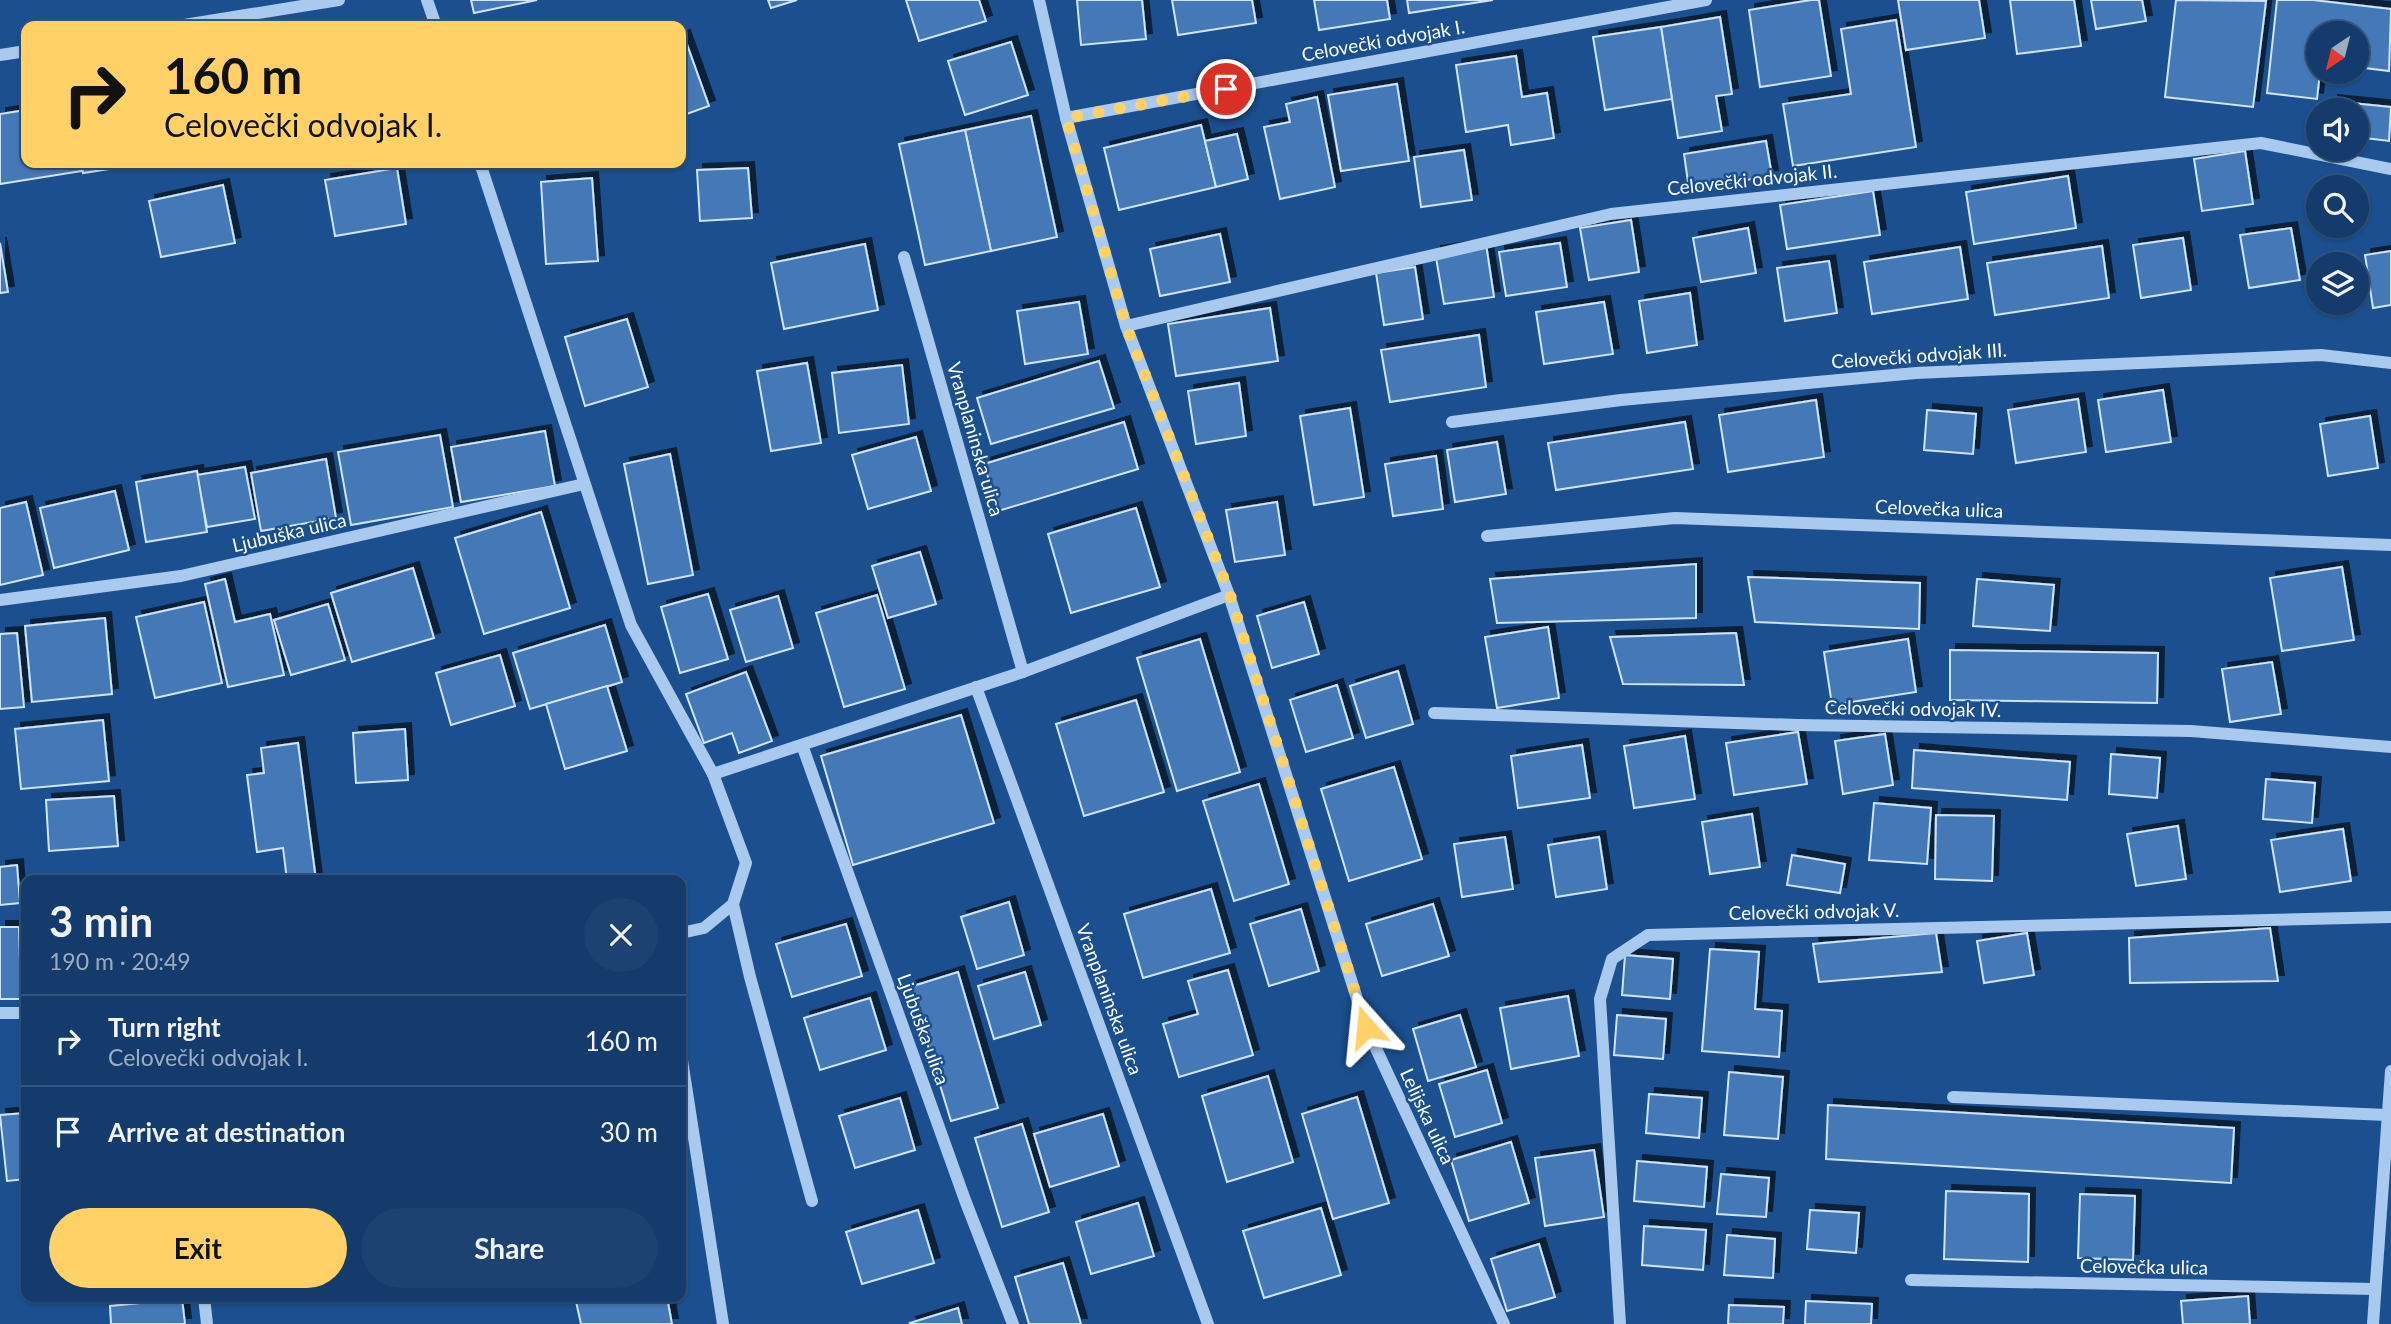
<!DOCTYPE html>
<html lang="en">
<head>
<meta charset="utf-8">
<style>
  body { margin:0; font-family:Lato,sans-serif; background:#1d4271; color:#f1f3f6; height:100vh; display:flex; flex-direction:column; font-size:26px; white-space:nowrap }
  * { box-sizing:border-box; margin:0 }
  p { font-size:23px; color:#9dadc1 }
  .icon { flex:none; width:38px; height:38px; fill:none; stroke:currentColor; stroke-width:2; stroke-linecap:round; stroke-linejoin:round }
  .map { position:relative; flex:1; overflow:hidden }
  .sheet { position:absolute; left:21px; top:875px; width:665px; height:427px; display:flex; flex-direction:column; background:#143b6b; border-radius:14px; box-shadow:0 2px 5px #0004,0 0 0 2px #33557e }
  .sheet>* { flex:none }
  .guide { position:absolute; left:21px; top:21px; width:665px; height:147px; border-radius:14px; box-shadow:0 2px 5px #0004,0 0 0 2px #33557e; background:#ffd166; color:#111; overflow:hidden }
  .needle { width:46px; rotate:215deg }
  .controls { position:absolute; left:2306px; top:21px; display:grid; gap:14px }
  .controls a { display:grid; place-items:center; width:63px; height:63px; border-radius:50%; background:#143b6b; box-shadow:0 2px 5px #0004,0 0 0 2px #33557e; font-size:35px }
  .pin { position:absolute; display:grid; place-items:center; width:60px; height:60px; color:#fff; margin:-30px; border:4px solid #fff; border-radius:50%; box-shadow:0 2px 7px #0007 }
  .me { position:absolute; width:77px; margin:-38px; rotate:342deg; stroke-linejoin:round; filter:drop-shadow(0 0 5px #0008) }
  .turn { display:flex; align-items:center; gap:24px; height:147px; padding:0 28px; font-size:32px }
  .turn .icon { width:91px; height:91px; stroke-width:2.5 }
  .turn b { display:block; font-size:49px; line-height:60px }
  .round { display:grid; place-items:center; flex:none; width:74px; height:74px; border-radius:37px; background:#1d4271 }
  .head { display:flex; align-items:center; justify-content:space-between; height:119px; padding:0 28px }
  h1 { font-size:42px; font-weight:700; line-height:52px }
  .button { display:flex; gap:14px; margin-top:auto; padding:14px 28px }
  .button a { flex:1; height:80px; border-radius:42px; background:#ffd166; color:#111; font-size:28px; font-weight:700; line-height:80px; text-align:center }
  .button a+a { background:#1d4271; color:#f1f3f6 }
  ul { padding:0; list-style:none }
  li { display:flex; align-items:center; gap:21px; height:91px; padding:0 28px; border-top:2px solid #33557e }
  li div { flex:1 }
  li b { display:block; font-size:26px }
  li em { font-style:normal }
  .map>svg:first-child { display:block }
  .building { fill:#4478b7; stroke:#cfe3fa; stroke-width:2; filter:url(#shadow) }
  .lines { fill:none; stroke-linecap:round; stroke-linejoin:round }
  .minor { stroke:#a9c9ee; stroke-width:12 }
  .route { stroke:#ffd166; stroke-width:12; stroke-dasharray:0 21.6 }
  .labels { text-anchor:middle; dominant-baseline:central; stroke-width:5; stroke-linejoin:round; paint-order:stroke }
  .street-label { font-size:19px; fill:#fff; stroke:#1b4f8f }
</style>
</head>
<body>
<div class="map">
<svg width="2391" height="1324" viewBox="0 0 2391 1324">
  <defs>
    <filter id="shadow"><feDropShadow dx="6" dy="-6" stdDeviation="0" flood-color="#0009"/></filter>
  </defs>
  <rect width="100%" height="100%" fill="#1b4f8f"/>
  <g class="building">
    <polygon points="471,0 537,0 474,13"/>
    <polygon points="768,0 797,0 771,8"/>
    <polygon points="906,0 979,0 986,21 919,41"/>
    <polygon points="1077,0 1142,0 1146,39 1081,45"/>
    <polygon points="1172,0 1252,0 1256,23 1178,35"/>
    <polygon points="1314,0 1387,0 1390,19 1319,30"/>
    <polygon points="1407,0 1493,0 1409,13"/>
    <polygon points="1811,0 1819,0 1831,76 1760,87 1749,10"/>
    <polygon points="1898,0 1979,0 1985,38 1906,50"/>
    <polygon points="2010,0 2074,0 2081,46 2017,54"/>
    <polygon points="2091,0 2142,0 2146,21 2096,29"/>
    <polygon points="2176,0 2266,1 2253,107 2165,97"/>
    <polygon points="2277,0 2313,0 2391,9 2389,71 2357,67 2357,33 2319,33 2320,72 2317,99 2267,93"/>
    <polygon points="1720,17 1732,94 1716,96 1722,131 1678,138 1661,27"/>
    <polygon points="1896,20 1916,147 1793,166 1783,104 1851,94 1841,29"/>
    <polygon points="1661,27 1672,99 1605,110 1593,37"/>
    <polygon points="684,36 709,106 681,116 681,37"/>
    <polygon points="1011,42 1028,95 965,115 948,61"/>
    <polygon points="1516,56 1522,97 1547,93 1554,138 1511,145 1508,125 1466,132 1456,65"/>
    <polygon points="1397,84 1409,161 1341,171 1328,95"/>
    <polygon points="1317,97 1335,187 1280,199 1264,127 1290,122 1286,104"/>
    <polygon points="2332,101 2391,107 2389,141 2357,137 2357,110 2331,110"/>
    <polygon points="26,110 26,163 81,163 82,171 0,184 0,114"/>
    <polygon points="1031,116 1057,237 991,251 965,130"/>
    <polygon points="1201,125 1216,187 1119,210 1104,148"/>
    <polygon points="965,130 991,251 925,265 899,144"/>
    <polygon points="1237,134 1248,179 1216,187 1205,141"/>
    <polygon points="1766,141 1772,176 1689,189 1684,154"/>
    <polygon points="1464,150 1472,200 1421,207 1414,157"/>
    <polygon points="2245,151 2253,204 2202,211 2194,159"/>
    <polygon points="81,163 148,163 83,173"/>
    <polygon points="397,168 406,224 335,236 325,180"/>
    <polygon points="748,168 752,218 700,221 697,170"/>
    <polygon points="2068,176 2076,228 1974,244 1966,192"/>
    <polygon points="592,178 598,261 546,264 541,182"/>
    <polygon points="223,185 235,243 161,257 149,201"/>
    <polygon points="1873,191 1880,235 1787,249 1780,205"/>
    <polygon points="1631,220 1639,272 1589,280 1580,228"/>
    <polygon points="1748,228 1756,273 1701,282 1693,238"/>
    <polygon points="2291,228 2300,280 2249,288 2240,235"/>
    <polygon points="1220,234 1230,282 1160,296 1150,249"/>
    <polygon points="2183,238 2191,290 2141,298 2133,245"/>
    <polygon points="0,243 8,292 0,293"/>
    <polygon points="1560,243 1567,287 1506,296 1499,252"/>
    <polygon points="865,244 878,310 784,329 771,263"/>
    <polygon points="1486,244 1494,297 1444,304 1435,252"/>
    <polygon points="2102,246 2109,298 1995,315 1987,263"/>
    <polygon points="1960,247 1968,299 1872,314 1864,262"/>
    <polygon points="2391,251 2391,305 2373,308 2365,255"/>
    <polygon points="1829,261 1837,313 1785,321 1777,268"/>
    <polygon points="1415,267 1423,319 1384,325 1376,273"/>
    <polygon points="1690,293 1697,345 1647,353 1639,301"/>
    <polygon points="1079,302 1088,354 1025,364 1017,311"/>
    <polygon points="1604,302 1613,354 1544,364 1536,312"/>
    <polygon points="1270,308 1278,361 1176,376 1168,324"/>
    <polygon points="627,319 648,387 585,406 565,337"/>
    <polygon points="1479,335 1486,387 1390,402 1381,350"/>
    <polygon points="1099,361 1114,408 991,444 977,398"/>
    <polygon points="807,363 821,443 771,451 757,371"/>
    <polygon points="902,365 909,424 839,433 832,373"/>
    <polygon points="1239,383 1246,436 1196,444 1188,391"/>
    <polygon points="2163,390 2171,442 2106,452 2098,400"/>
    <polygon points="2078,399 2086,452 2016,463 2008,410"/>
    <polygon points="1816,400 1824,457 1728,472 1719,415"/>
    <polygon points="1350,408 1364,497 1314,505 1300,416"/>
    <polygon points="1927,410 1976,414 1973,454 1924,450"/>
    <polygon points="2370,416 2378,468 2328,476 2320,424"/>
    <polygon points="1124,422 1138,469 998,511 984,464"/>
    <polygon points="1685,422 1693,469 1556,490 1548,443"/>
    <polygon points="545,431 555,486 461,502 451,447"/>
    <polygon points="440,435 453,507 351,525 338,452"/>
    <polygon points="916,437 931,491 868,509 852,455"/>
    <polygon points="1497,442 1506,494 1455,502 1447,450"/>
    <polygon points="670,454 693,575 648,584 624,464"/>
    <polygon points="1436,456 1443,509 1393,516 1385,464"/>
    <polygon points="326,459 336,518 261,531 251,473"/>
    <polygon points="245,467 255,519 207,527 197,475"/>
    <polygon points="197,471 207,532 146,542 136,482"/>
    <polygon points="115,491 129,550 54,568 40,508"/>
    <polygon points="26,502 43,575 0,585 0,508"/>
    <polygon points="1277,502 1285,555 1235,562 1226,510"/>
    <polygon points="1136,508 1160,587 1071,613 1048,534"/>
    <polygon points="541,512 570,608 484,634 455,538"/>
    <polygon points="920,552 936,604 888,618 872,566"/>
    <polygon points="1696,564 1696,618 1497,623 1490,579"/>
    <polygon points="2342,567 2354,640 2282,651 2270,578"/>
    <polygon points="413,568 434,638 352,662 331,593"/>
    <polygon points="1748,577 1920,583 1919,629 1755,622"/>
    <polygon points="225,579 235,622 270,614 284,675 228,687 205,584"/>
    <polygon points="1977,579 2054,585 2050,631 1973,626"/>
    <polygon points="708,594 728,659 680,673 661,607"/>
    <polygon points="877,595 905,689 844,707 816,613"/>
    <polygon points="778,596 793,648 746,662 730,610"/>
    <polygon points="204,602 222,683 155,698 136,617"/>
    <polygon points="1304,602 1319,654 1272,668 1257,616"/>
    <polygon points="328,604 345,660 291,675 274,620"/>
    <polygon points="105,618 112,694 32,702 25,626"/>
    <polygon points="605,625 622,682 530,709 513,653"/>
    <polygon points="1548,627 1559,698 1497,708 1485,637"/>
    <polygon points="17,633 24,707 0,709 0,634"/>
    <polygon points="1736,633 1744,685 1623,684 1610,637"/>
    <polygon points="1200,639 1240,772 1177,791 1137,658"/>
    <polygon points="1908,639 1916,692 1832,705 1824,652"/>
    <polygon points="1950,650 2158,653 2157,703 1950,700"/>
    <polygon points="500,655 515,706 451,725 436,673"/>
    <polygon points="2272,662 2281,714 2230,722 2222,669"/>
    <polygon points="1398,671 1413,724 1366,738 1350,686"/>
    <polygon points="746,672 772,741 739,753 732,733 704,743 686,694"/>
    <polygon points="1337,685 1353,738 1306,752 1290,700"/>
    <polygon points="607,686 627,751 565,769 546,704"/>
    <polygon points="1136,700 1164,792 1084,816 1056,724"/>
    <polygon points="961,715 994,823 853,865 821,756"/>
    <polygon points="103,720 109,781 21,789 15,729"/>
    <polygon points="405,729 408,780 356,783 353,733"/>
    <polygon points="1798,732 1807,784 1734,795 1726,743"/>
    <polygon points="1885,734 1893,785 1843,794 1835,741"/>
    <polygon points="1685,736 1695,799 1634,808 1624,746"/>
    <polygon points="298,743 316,880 287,880 283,848 257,852 247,775 264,773 261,748"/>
    <polygon points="1582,745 1590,798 1518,808 1511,756"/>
    <polygon points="1914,750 2070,762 2067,800 1912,788"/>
    <polygon points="2111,754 2160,758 2157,798 2109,794"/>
    <polygon points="1394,767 1422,859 1349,881 1321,789"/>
    <polygon points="2266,779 2315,783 2312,823 2263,819"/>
    <polygon points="1259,784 1289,884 1234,901 1203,801"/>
    <polygon points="114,796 118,846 49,851 46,800"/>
    <polygon points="1874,803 1931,808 1927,864 1869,860"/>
    <polygon points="1752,814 1760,867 1710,874 1702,822"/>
    <polygon points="1936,815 1994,816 1992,881 1935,879"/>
    <polygon points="2178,826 2186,879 2136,886 2127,834"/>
    <polygon points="2343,829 2351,881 2280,892 2271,840"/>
    <polygon points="1505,837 1513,889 1462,897 1454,844"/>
    <polygon points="1599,837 1607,889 1556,897 1548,845"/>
    <polygon points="1792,855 1845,864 1840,893 1787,885"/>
    <polygon points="17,865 20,903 0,905 0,867"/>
    <polygon points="1211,889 1230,953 1143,978 1124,914"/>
    <polygon points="1009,902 1024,955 977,969 961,917"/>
    <polygon points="1433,904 1449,956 1382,976 1366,924"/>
    <polygon points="1301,909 1319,971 1269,986 1250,924"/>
    <polygon points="846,924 862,976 792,997 776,944"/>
    <polygon points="0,927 19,927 21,999 0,999"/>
    <polygon points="2270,928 2278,981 2130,983 2129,938"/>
    <polygon points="1936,933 1942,972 1819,982 1813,944"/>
    <polygon points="2027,933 2034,975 1984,983 1977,941"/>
    <polygon points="1710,949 1759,952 1755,1009 1782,1011 1779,1057 1702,1051"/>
    <polygon points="1625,955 1673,959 1670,999 1622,995"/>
    <polygon points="1228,970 1253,1055 1179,1077 1163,1024 1198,1014 1188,981"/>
    <polygon points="958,972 998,1108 951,1121 910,987"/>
    <polygon points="1025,972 1041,1025 994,1039 978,986"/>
    <polygon points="1568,996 1579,1056 1511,1069 1500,1008"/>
    <polygon points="870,998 886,1050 820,1070 804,1018"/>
    <polygon points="1460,1015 1476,1067 1428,1081 1413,1029"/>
    <polygon points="1617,1015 1666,1019 1663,1059 1614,1055"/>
    <polygon points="1487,1070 1502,1123 1455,1137 1439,1084"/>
    <polygon points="1729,1072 1783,1077 1778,1139 1724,1135"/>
    <polygon points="1268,1076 1293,1162 1227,1182 1202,1096"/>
    <polygon points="1649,1094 1702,1098 1699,1138 1646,1133"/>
    <polygon points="1357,1097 1389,1203 1333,1219 1302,1114"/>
    <polygon points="900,1098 915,1150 855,1168 839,1116"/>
    <polygon points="1828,1105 2234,1128 2231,1183 1826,1159"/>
    <polygon points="26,1113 26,1179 7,1181 0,1115"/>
    <polygon points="1103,1114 1119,1166 1050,1187 1034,1134"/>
    <polygon points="1022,1124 1049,1212 1002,1227 975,1138"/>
    <polygon points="1511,1142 1529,1203 1469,1221 1451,1160"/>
    <polygon points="1594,1150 1604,1217 1545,1226 1535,1158"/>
    <polygon points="1637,1161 1707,1167 1704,1207 1634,1201"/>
    <polygon points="1721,1174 1769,1178 1766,1217 1717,1214"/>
    <polygon points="1946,1191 2029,1194 2028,1262 1944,1259"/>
    <polygon points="2080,1194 2135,1196 2133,1260 2078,1258"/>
    <polygon points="1138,1203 1154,1256 1091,1274 1076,1222"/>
    <polygon points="1321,1208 1341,1275 1264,1298 1243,1231"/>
    <polygon points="918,1210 934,1263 862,1284 846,1232"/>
    <polygon points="1810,1210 1859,1213 1856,1253 1807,1249"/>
    <polygon points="1644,1226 1706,1230 1703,1270 1642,1265"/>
    <polygon points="1727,1235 1775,1239 1773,1278 1724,1275"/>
    <polygon points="1539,1244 1555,1297 1507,1311 1491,1259"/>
    <polygon points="1063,1263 1081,1324 1029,1324 1015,1277"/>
    <polygon points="2248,1296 2250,1324 2183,1324 2181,1301"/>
    <polygon points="575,1297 667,1297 672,1324 581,1324"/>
    <polygon points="182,1299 185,1324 111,1324 110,1306"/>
    <polygon points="1806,1301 1872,1304 1871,1324 1805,1324"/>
    <polygon points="1729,1305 1784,1307 1783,1324 1728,1324"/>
    <polygon points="958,1308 962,1324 911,1324 910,1323"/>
  </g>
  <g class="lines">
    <g class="minor">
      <polyline points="427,0 436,26"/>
      <polyline points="1039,0 1066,118 1126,326 1229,595 1366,1027 1504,1324"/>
      <polyline points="178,26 339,0"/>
      <polyline points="0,55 26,51"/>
      <polyline points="1066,118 1706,0"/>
      <polyline points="480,163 631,625 713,774 746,863 733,904 704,928 681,933"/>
      <polyline points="904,257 1023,672"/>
      <polyline points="1126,326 1611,214 2261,143 2391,169"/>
      <polyline points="1452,422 1621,400 1916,373 2321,355 2391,363"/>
      <polyline points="1487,536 1675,518 2391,545"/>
      <polyline points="0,600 181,576 584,484"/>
      <polyline points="976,687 1208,1324"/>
      <polyline points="1434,713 1797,725 2191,731 2391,747"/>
      <polyline points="802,745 965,1200 1013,1324"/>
      <polyline points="713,774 1023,672 1229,595"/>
      <polyline points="733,904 750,977 812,1201"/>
      <polyline points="0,1013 26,1013"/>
      <polyline points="681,1054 723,1324"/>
      <polyline points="1953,1097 2387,1115"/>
      <polyline points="1911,1280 2375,1289"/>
      <polyline points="204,1297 207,1324"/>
      <polyline points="1620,1324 1600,999 1612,959 1648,935 2391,917"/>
      <polyline points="2373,1324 2391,1071"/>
    </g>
  </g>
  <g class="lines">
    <polyline class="route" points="1226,89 1066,118 1126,326 1230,595 1366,1027"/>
  </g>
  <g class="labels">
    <g class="street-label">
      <text transform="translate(1383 40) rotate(-10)">Celovečki odvojak I.</text>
      <text transform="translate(1752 179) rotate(-6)">Celovečki odvojak II.</text>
      <text transform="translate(1919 355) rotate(-4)">Celovečki odvojak III.</text>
      <text transform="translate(976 439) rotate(74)">Vranplaninska ulica</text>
      <text transform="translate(1939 508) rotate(2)">Celovečka ulica</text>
      <text transform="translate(289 532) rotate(-13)">Ljubuška ulica</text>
      <text transform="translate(1913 708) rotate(1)">Celovečki odvojak IV.</text>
      <text transform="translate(1814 911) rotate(-1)">Celovečki odvojak V.</text>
      <text transform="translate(1110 999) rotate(70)">Vranplaninska ulica</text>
      <text transform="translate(924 1029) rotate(70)">Ljubuška ulica</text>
      <text transform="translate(1428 1116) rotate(65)">Lelijska ulica</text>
      <text transform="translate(2144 1266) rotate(1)">Celovečka ulica</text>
    </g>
  </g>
</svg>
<div class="controls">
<a><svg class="needle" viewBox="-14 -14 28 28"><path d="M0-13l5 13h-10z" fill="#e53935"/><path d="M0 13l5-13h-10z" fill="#9dadc1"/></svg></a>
<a><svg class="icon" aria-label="sound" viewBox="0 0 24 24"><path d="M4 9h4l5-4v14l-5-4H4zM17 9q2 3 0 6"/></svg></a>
<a><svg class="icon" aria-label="search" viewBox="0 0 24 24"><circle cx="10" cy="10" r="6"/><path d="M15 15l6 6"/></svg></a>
<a><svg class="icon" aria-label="layers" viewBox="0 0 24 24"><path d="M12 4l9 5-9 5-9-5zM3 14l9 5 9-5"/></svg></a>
</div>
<div class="pin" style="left:1226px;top:89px;background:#d93025"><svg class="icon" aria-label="arrive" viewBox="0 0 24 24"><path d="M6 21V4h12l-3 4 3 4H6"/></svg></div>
<svg class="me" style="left:1366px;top:1027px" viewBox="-20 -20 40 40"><path d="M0-17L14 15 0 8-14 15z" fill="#ffd166" stroke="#fff" stroke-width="4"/></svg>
<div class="guide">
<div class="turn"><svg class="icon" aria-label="right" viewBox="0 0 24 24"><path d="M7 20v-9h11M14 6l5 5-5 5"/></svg><div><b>160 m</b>Celovečki odvojak I.</div></div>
</div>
<section class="sheet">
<div class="head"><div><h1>3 min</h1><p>190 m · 20:49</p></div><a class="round"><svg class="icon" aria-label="close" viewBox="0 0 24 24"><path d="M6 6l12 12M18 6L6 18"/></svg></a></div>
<ul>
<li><svg class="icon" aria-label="right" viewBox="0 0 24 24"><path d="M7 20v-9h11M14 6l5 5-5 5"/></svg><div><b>Turn right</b><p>Celovečki odvojak I.</p></div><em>160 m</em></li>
<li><svg class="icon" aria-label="arrive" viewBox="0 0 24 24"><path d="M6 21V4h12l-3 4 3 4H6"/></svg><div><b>Arrive at destination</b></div><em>30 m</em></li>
</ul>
<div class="button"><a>Exit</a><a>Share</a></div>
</section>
</div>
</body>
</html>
